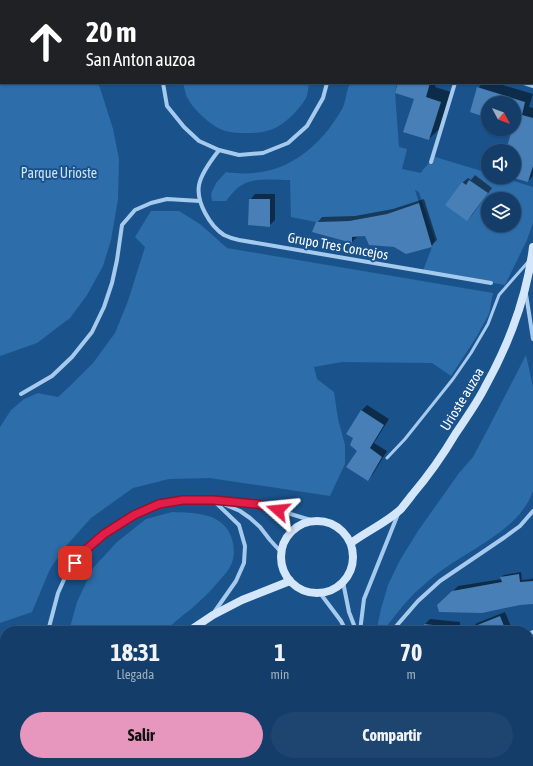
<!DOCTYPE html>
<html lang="es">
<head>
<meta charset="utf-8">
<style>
  body { margin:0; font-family:"Asap Condensed",sans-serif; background:#1d456f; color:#f1f3f6; height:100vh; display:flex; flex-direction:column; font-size:15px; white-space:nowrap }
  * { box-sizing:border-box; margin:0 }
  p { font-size:13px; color:#9daec0 }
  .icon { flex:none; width:22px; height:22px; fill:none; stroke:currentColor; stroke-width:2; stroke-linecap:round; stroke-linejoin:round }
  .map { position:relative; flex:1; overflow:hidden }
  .side { position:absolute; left:0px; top:626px; width:533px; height:140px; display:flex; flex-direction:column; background:#143e69; border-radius:16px 16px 0 0; box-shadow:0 1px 3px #0004,0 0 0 1px #33577d }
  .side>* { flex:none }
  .hud { position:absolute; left:0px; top:0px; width:533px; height:84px; box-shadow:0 1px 3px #0004,0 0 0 1px #33577d; background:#202124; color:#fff; overflow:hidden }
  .needle { width:26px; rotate:131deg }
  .fabs { position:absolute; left:481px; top:96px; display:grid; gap:8px }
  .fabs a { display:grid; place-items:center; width:40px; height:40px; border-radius:50%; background:#143e69; box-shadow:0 1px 3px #0004,0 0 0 1px #33577d; font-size:20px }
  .pin { position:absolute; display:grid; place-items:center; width:34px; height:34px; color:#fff; margin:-17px; border-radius:8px; box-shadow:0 2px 6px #0006 }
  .me { position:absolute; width:44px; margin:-22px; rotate:288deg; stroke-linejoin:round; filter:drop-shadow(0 0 3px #0008) }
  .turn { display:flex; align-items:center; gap:14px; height:84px; padding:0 20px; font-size:18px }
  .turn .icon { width:52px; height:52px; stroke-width:2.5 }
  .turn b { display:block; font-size:28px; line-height:34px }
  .eta { display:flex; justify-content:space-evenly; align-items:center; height:68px; text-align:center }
  .eta b { font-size:24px; font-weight:700; line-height:28px }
  .action { display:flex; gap:8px; margin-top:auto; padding:8px 20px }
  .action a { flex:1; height:46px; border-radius:24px; background:#e797bd; color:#111; font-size:16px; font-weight:700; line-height:46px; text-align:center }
  .action a+a { background:#1d456f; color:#f1f3f6 }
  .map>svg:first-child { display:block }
  .green { fill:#2d6daa; fill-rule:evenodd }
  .shadow { fill:#0007 }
  .building { fill:#477fb6 }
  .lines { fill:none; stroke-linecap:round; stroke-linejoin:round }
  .lane { stroke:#a6caee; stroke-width:3 }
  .street { stroke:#a6caee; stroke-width:4 }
  .secondary { stroke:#d3e6fa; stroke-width:8 }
  .rail-casing { stroke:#fff; stroke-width:4.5 }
  .rail { stroke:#1a538c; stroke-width:3; stroke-dasharray:9; stroke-linecap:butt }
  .route-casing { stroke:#92132f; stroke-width:10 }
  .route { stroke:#e11d48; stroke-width:7 }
  .labels { text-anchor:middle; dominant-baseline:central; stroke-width:4; stroke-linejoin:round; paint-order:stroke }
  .park-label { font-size:14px; fill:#cce3fa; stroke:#1a538c }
  .street-label { font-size:14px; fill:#fff; stroke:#1a538c }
</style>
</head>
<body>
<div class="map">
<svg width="533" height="766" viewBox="0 0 533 766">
  <rect width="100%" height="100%" fill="#1a538c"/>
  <g class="green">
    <polygon points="1,65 1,83 98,83 100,88 113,129 119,159 118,199 111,240 103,266 87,295 70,318 37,343 0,356 0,67"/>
    <path d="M183,83H309C308,88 308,94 306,98C300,109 284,125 273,129C265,132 257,133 248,133C238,133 228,133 218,128C207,122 191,107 186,95C185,91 184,87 183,83Z"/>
    <path d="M350,83H397L395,93L399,147L407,149L402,169L421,173C425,166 430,164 432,156L488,173V177H501L533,187V223L527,240L505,285L423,271L435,239L419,192L415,190L419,203L387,214L349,221L316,222L291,217L290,180C276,180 254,177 242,185C235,189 231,195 226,201H212L211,194L216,183L226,172C278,180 316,154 342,109C346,102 346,91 350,83ZM488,199H514V225H488Z"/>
    <polygon points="151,211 179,211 200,224 227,248 493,293 489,314 477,336 451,376 432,363 342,362 314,367 317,379 334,392 338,419 345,445 345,464 330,496 210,478 169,479 133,488 91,518 66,546 50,569 32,612 0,623 0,427 11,410 24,399 38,393 58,397 71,385 93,363 115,333 128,301 145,247 135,237"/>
    <path d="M526,355L533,387V491C519,532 464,551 433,577C425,584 417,590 410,598C400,608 392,620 383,631L377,628L381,609L388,585L400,560L418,531L459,473L473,457L490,425Z"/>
    <path d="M172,512C194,513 221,512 231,536C234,544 235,555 232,563C229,570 224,575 219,581C211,591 201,600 191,609C182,616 173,623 165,631H69L77,602L93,568L117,542L146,519Z"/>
    <polygon points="33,761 63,761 60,766 30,766"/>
  </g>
  <g class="shadow">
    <rect x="194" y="0" width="45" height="1"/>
    <rect x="281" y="0" width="38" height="1"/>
    <rect x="426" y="0" width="37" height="1"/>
    <polygon points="533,15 533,72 532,72 532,18"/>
    <polygon points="399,83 436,83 435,87 451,92 439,129 429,139 415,98"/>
    <polygon points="483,83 496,83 533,94 529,107 533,108 533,176 528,181 514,177 514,151 507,151 513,129 514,129 514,103 488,103 488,117 478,88"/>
    <polygon points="475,175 492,188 472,215 467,220 462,183 468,178 471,180"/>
    <polygon points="255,194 275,194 275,220 269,226 250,200"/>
    <polygon points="424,199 437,240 431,246 394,246 366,235 357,237 352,242 313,232 317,223 322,217 355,216 393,209"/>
    <polygon points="367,405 389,419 374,443 387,451 373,474 368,479 354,438 348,434 362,410"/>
    <polygon points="521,572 522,580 532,579 533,578 533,603 438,606 458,586 502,579 501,577 504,575"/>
    <polygon points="505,612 513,631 473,631 471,628 471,631 424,631 425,624 430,619 460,622 460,625 473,627 477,623"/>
    <polygon points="0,645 5,650 0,655"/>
    <rect x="528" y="691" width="5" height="46"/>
    <polygon points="191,761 218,761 219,766 192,766"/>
    <rect x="244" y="761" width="97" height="5"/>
    <polygon points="369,761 407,761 407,766 368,766"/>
    <polygon points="441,761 489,761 490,766 441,766"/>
  </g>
  <g class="building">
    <polygon points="398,83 430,83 426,97 441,102 429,140 403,132 414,99 395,93"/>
    <polygon points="477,87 525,102 522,115 533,118 533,166 528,182 514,178 514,151 506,151 512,129 514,129 514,103 488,103 488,118 470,112"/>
    <polygon points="469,180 488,193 467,221 445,205 462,182 466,185"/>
    <polygon points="249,199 270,199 270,227 248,225"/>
    <polygon points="419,203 432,247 406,254 394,247 369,245 365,236 352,237 352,243 312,232 316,222 349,221 387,214"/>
    <polygon points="361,410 384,425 370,448 382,457 368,481 346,467 357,451 350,445 353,438 346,434"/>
    <polygon points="519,574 520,582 533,581 533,604 520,605 482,613 439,612 437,605 452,591 502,582 500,577"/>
    <polygon points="500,616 506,631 472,631 470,628"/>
    <polygon points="424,624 470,629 469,631 423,631"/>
    <polygon points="528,699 533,700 533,738 528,738"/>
    <polygon points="190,761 208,761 210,766 191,766"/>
    <rect x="243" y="761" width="88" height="5"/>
    <rect x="367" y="761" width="33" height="5"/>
    <polygon points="440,761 481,761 482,766 440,766"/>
  </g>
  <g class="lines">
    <polyline class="lane" points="387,458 405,439 453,379 471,353 488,324 499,295 528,262"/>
    <g class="street">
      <polyline points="171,1 171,0"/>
      <polyline points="343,1 343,0"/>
      <polyline points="481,1 481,0"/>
      <polyline points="163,83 167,106 184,127 199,141 219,150 239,155 263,153 288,143 307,126 323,98 327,83"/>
      <polyline points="524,83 533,86"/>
      <path d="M219,150C212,159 201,173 199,185C196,202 210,226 224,235C228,237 234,239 239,240L491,283"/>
      <polyline points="431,162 455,83"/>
      <polyline points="526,294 533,339"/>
      <polyline points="21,394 52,376 72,357 92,332 104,307 112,283 117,260 122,225 135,210 151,203 167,199 200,201"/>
      <polyline points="213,500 239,525 245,546 244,563 236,581 215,611"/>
      <polyline points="219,502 240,511 250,518 260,527 270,540 281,552"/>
      <polyline points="343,582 349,612 354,625 355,631"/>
      <polyline points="320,593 341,621 346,631"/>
      <polyline points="48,631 58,593 67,573 83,553 104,534 134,515 159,504 183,500 213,500 257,504 314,521"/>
      <polyline points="360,631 364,599 398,514"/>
      <polyline points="392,631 418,601 440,581 505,537 520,526 533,511"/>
      <polyline points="528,634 533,632"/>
      <polyline points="528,673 533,674"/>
      <polyline points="0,758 5,751"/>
      <polyline points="353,761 353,766"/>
      <polyline points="492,761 528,766"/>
      <polyline points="134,766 137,761"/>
    </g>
    <g class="secondary">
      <circle cx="317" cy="557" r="36"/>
      <path d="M351,543C367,531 386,523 401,509C405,504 409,499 412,495C429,475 443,455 456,433C466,418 477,403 485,387C509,344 527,296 533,247"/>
      <polyline points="189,631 213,615 242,600 290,581"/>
      <polyline points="78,766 80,761"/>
    </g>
    <defs>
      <polyline id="rail" points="0,3 1,0"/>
    </defs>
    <use href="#rail" class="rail-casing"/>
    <use href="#rail" class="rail"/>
  </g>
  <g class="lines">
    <defs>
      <polyline id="route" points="75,563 82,553 104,534 134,515 159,504 183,500 213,500 257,504 278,510"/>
    </defs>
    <use href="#route" class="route-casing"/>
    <use href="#route" class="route"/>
  </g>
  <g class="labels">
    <g class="park-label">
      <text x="59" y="173">Parque Urioste</text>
    </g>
    <g class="street-label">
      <text transform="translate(338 246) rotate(10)">Grupo Tres Concejos</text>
      <text transform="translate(462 399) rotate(-59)">Urioste auzoa</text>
    </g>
  </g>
</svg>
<div class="fabs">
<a><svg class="needle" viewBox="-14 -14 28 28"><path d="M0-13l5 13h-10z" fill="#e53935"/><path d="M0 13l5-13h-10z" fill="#9daec0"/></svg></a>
<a><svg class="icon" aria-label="sound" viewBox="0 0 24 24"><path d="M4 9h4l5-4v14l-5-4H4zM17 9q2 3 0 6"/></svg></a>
<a><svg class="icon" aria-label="layers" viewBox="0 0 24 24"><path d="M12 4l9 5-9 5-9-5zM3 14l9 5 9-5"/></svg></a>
</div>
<div class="pin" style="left:75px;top:563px;background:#d93025"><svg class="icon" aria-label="arrive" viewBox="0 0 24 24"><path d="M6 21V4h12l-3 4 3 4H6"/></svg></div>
<svg class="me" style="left:278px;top:510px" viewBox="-20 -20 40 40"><path d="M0-17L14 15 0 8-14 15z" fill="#e11d48" stroke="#fff" stroke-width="4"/></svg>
<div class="hud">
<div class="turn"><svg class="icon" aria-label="ahead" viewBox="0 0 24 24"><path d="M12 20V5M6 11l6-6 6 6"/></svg><div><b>20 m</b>San Anton auzoa</div></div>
</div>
<section class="side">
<div class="eta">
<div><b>18:31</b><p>Llegada</p></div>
<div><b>1</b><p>min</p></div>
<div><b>70</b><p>m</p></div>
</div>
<div class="action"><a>Salir</a><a>Compartir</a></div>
</section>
</div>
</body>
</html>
